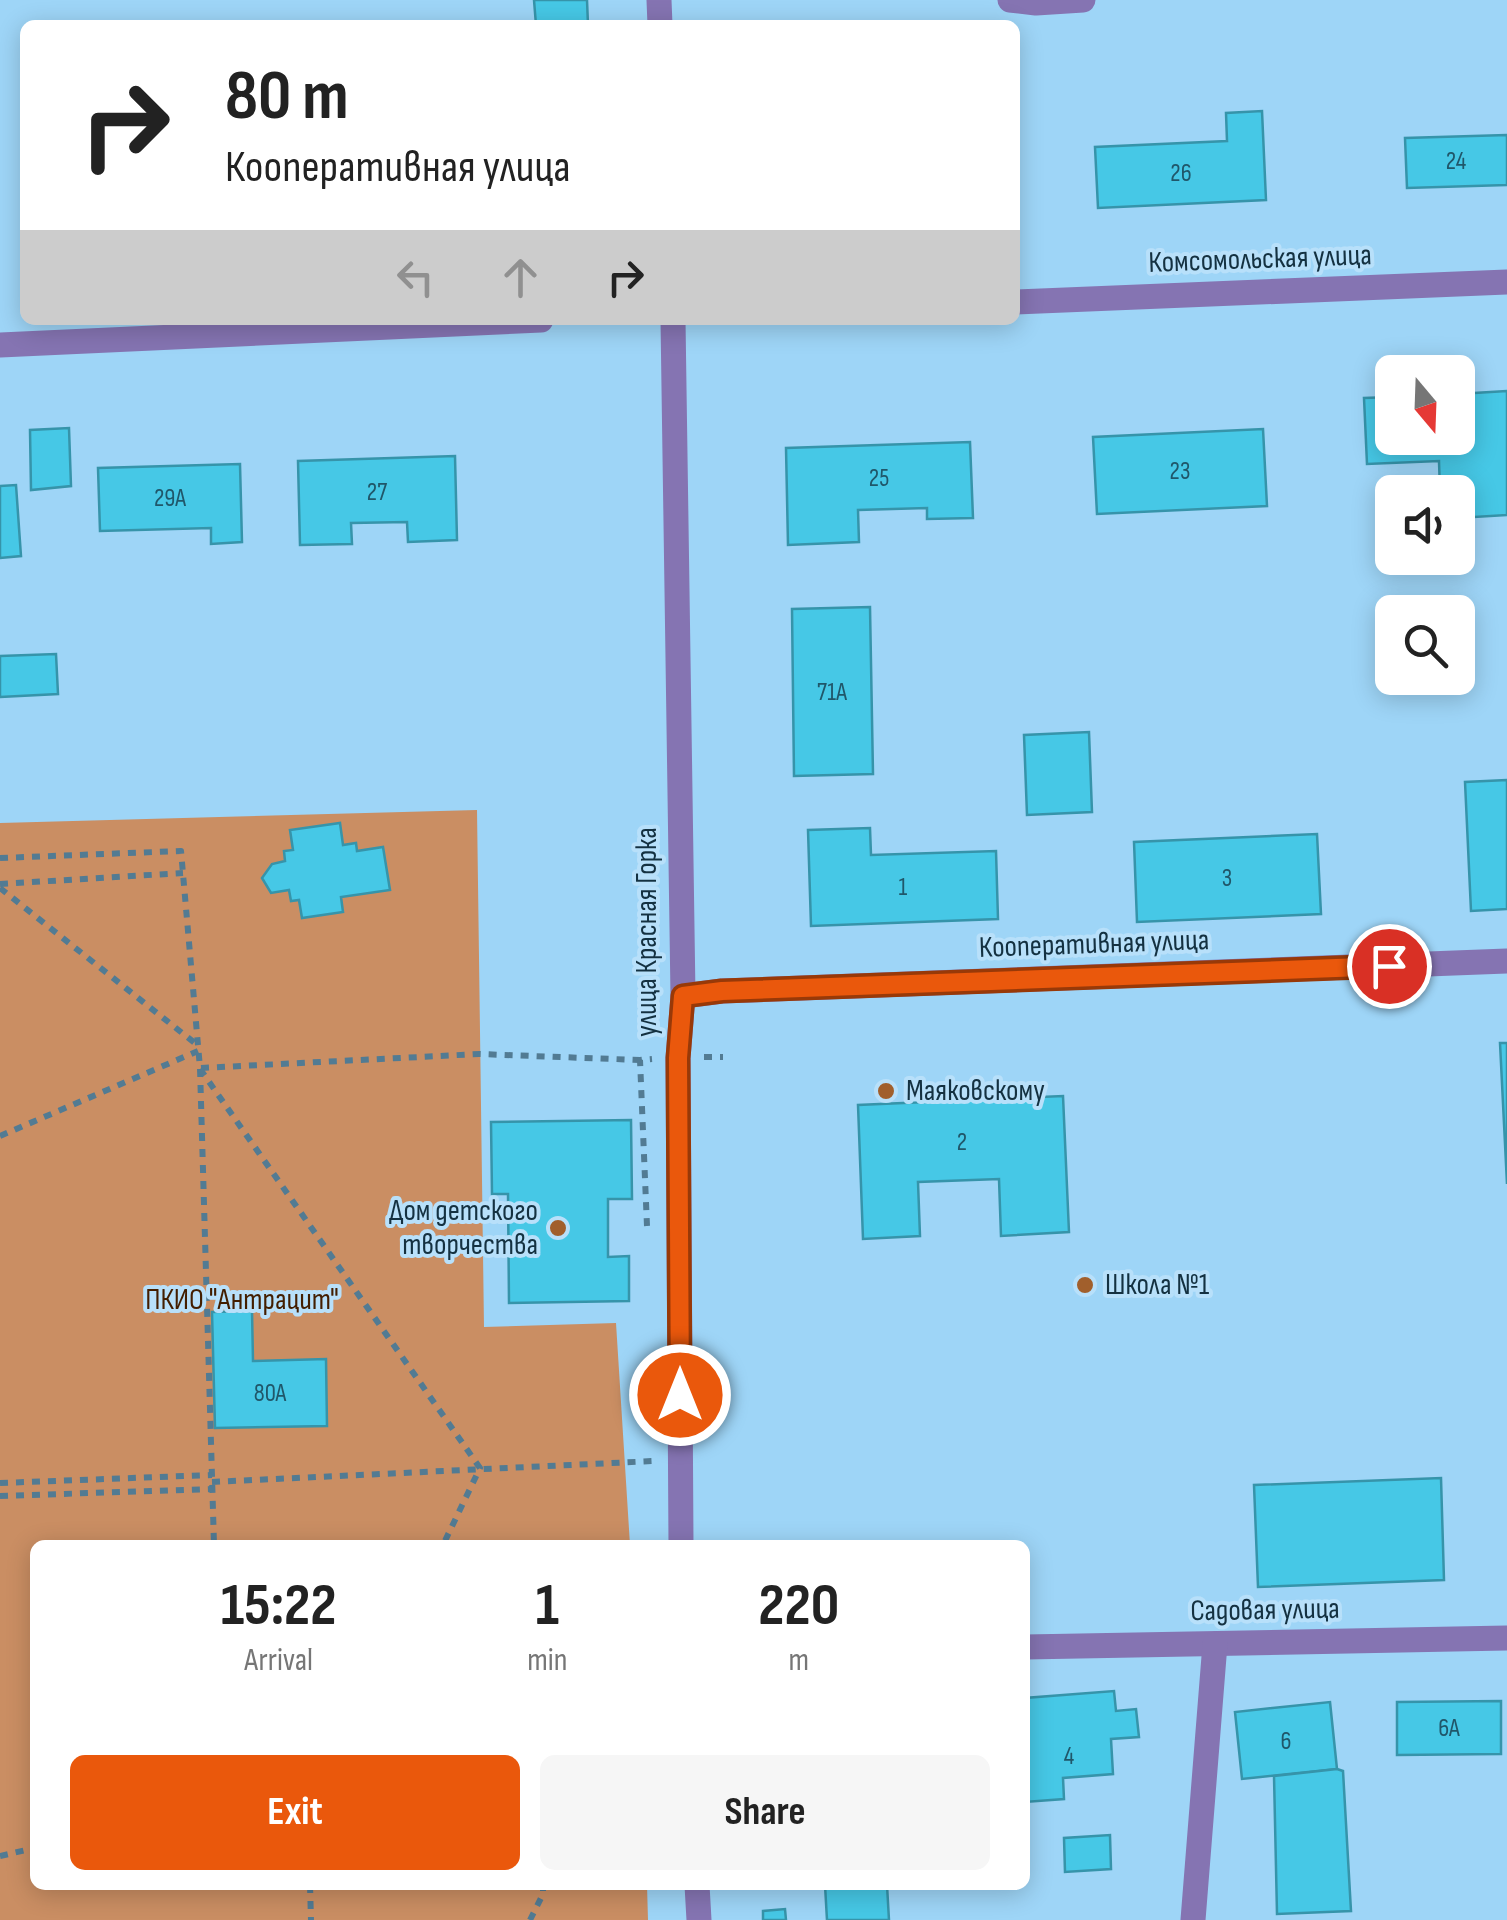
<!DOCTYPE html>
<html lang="en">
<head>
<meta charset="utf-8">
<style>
  body { margin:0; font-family:"Sofia Sans Condensed",sans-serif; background:#f6f6f6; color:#222; height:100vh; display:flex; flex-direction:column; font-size:38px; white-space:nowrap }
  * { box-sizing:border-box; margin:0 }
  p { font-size:32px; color:#767676 }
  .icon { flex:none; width:55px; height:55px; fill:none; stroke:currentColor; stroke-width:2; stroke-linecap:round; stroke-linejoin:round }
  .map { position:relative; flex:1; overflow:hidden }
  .drawer { position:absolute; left:30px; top:1540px; width:1000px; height:350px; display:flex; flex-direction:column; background:#fff; border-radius:15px; box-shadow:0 5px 25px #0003 }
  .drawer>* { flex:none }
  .hud { position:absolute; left:20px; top:20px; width:1000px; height:305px; border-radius:15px; box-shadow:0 5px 25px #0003; background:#fff; color:#222; overflow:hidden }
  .needle { width:65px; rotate:161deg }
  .tools { position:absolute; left:1375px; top:355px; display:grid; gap:20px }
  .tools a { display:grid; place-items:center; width:100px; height:100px; border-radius:15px; background:#fff; box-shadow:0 5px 25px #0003; font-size:50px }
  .pin { position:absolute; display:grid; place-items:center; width:85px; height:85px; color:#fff; margin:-42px; border:5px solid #fff; border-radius:50%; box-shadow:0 2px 10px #0007 }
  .me { position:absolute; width:110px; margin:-55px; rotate:0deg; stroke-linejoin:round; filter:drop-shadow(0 0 8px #0008) }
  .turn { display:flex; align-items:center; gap:35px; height:210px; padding:0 40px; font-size:45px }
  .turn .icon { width:130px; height:130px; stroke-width:2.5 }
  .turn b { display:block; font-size:70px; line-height:85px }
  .lanes { display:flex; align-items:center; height:95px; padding:0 40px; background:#0003; justify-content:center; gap:50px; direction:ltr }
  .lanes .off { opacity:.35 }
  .eta { display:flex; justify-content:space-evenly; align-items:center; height:170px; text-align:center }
  .eta b { font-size:60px; font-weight:700; line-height:70px }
  .cta { display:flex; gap:20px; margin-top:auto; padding:20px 40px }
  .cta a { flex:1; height:115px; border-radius:15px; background:#ea580c; color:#fff; font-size:40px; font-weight:700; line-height:115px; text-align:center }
  .cta a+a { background:#f6f6f6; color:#222 }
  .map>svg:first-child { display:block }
  .green { fill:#ca8e63 }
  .building { fill:#46c8e6; stroke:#3694aa; stroke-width:2.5 }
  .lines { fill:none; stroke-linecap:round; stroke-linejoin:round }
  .path { stroke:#527b93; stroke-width:6; stroke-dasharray:8 8; stroke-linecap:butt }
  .minor { stroke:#8574b2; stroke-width:25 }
  .route-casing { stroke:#983908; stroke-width:25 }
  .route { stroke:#ea580c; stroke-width:18 }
  .poi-dot { fill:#a15f2c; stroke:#b8e0fa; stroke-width:4 }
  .labels { text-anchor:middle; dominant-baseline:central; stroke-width:8; stroke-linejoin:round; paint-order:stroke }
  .number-label { font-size:25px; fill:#20576a }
  .street-label { font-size:30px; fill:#143141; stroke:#b8e0fa }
  .poi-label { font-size:30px; fill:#143141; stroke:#b8e0fa; text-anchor:start }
  .park-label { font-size:30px; fill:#431e00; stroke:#b8e0fa }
</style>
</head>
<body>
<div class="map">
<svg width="1507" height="1920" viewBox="0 0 1507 1920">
  <rect width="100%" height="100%" fill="#9ed5f7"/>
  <polygon class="green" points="477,810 484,1327 616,1323 630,1545 35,1545 35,1885 647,1885 648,1920 0,1920 0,823"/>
  <g class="building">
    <polygon points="534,0 587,0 588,25 536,25"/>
    <polygon points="1262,111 1266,200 1098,208 1095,147 1227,141 1226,113"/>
    <polygon points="1507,135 1507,185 1407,188 1405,138"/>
    <polygon points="1507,391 1507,515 1458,518 1458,492 1440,492 1439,461 1367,464 1364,398 1392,397 1392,438 1458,438 1458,394"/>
    <polygon points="69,428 71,486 31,490 30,430"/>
    <polygon points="1263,429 1267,506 1097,514 1093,437"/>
    <polygon points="970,442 973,518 927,519 927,508 858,510 859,542 788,545 786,448"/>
    <polygon points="455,456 457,540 408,542 407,522 351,523 352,544 300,545 298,461"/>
    <polygon points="240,464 242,542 211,544 211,528 100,531 98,468"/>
    <polygon points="16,485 21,556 0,558 0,486"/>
    <polygon points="870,607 873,774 794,776 792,609"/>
    <polygon points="56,654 58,694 0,697 0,656"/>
    <polygon points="1089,732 1092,812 1027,815 1024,735"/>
    <polygon points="1507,780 1507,909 1471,911 1465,782"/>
    <polygon points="340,823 343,845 356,843 357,851 383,847 390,890 341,897 343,912 302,918 299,900 291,901 289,890 271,893 262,878 272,864 285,861 284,851 293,850 290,830"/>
    <polygon points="870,828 871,855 996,851 998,919 811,926 808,830"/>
    <polygon points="1317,834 1321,914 1137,922 1134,842"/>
    <polygon points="1500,1043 1507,1043 1507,1184"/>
    <polygon points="1063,1096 1069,1232 1001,1236 999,1179 918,1182 920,1236 863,1239 858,1105"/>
    <polygon points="631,1120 632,1199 608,1199 608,1257 629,1256 629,1301 509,1303 508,1194 492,1194 491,1122"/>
    <polygon points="252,1311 253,1361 326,1359 327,1426 215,1428 212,1312"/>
    <polygon points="1441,1478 1444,1580 1258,1587 1254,1485"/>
    <polygon points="1114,1691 1116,1711 1136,1709 1139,1737 1111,1739 1113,1774 1063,1778 1064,1799 1025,1802 1025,1698"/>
    <polygon points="1501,1701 1501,1754 1397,1755 1397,1702"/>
    <polygon points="1330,1702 1337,1769 1242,1779 1235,1712"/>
    <polygon points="1337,1769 1343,1771 1351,1911 1277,1914 1274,1776"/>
    <polygon points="1110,1835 1111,1869 1065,1872 1064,1838"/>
    <polygon points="825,1885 887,1885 889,1920 827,1920"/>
    <polygon points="785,1909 786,1920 763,1920 763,1911"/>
  </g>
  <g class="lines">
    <g class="path">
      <polyline points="0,858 181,851 200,1068 214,1545"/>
      <polyline points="0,884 183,873"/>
      <polyline points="0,888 196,1044"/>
      <polyline points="704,1057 723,1057"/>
      <polyline points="201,1068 479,1054 640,1060"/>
      <polyline points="200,1069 480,1468 443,1545"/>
      <polyline points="0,1136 198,1051"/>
      <polyline points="647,1226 640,1060 652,1059"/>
      <polyline points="212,1482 654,1461"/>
      <polyline points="0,1483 212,1475"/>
      <polyline points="0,1496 212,1489"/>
      <polyline points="0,1856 35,1848"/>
      <polyline points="310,1885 311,1920"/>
      <polyline points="530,1920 543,1894 543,1885"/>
    </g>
    <g class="minor">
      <polyline points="659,0 660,25"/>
      <polyline points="1010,0 1036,3 1083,0"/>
      <polyline points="1015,302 1507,282"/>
      <polyline points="673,320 683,996 678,1058 681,1545"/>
      <polyline points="0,345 541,320"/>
      <polyline points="683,996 722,991 1507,961"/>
      <polyline points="1025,1647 1507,1638"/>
      <polyline points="697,1885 699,1920"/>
      <polyline points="1193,1920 1215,1644"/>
    </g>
  </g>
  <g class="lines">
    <defs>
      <polyline id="route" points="680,1395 678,1058 683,996 722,991 1389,966"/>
    </defs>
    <use href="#route" class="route-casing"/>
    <use href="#route" class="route"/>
  </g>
  <g class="poi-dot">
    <circle cx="886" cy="1091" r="10"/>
    <circle cx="558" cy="1228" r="10"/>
    <circle cx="1085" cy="1285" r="10"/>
  </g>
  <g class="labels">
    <g class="number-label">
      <text x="1456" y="161">24</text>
      <text x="1181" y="173">26</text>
      <text x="1180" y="471">23</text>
      <text x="879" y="478">25</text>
      <text x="377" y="492">27</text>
      <text x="170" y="498">29А</text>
      <text x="832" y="692">71А</text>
      <text x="1227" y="878">3</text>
      <text x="903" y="887">1</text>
      <text x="962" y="1142">2</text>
      <text x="270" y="1393">80А</text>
      <text x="1449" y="1728">6А</text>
      <text x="1286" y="1741">6</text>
      <text x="1069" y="1756">4</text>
    </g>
    <g class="street-label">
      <text transform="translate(1260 259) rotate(-2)">Комсомольская улица</text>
      <text transform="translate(647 932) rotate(-90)">улица Красная Горка</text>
      <text transform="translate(1094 944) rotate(-2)">Кооперативная улица</text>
      <text transform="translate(1265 1610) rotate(-1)">Садовая улица</text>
    </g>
    <g class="poi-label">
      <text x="906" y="1091">Маяковскому</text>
      <text x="538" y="1211" text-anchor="end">Дом детского<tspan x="538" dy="34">творчества</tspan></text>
      <text x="1105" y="1285">Школа №1</text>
    </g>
    <g class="park-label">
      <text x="242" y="1300">ПКИО "Антрацит"</text>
    </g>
  </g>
</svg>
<div class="tools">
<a><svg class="needle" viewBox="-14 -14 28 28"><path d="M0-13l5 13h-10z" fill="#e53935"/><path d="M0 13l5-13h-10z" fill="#767676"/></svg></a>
<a><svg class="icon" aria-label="sound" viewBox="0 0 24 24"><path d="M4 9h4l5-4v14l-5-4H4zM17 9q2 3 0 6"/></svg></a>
<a><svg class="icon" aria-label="search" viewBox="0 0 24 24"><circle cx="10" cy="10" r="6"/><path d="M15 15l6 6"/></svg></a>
</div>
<div class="pin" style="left:1389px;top:966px;background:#d93025"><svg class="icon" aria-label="arrive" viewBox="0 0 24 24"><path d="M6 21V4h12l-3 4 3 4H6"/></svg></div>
<svg class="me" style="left:680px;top:1395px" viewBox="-20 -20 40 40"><circle r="17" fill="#ea580c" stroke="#fff" stroke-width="3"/><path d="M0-11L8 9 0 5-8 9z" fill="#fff"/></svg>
<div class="hud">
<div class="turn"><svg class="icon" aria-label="right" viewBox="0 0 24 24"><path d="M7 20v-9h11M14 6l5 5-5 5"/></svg><div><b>80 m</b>Кооперативная улица</div></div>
<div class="lanes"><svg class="icon off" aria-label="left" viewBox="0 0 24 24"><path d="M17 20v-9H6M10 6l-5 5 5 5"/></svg><svg class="icon off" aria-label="ahead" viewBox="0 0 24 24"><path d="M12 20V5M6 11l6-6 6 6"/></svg><svg class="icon" aria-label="right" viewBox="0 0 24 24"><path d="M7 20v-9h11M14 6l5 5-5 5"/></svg></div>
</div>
<section class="drawer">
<div class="eta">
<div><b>15:22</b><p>Arrival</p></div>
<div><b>1</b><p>min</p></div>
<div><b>220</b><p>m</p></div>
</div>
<div class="cta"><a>Exit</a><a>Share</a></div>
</section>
</div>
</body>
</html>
